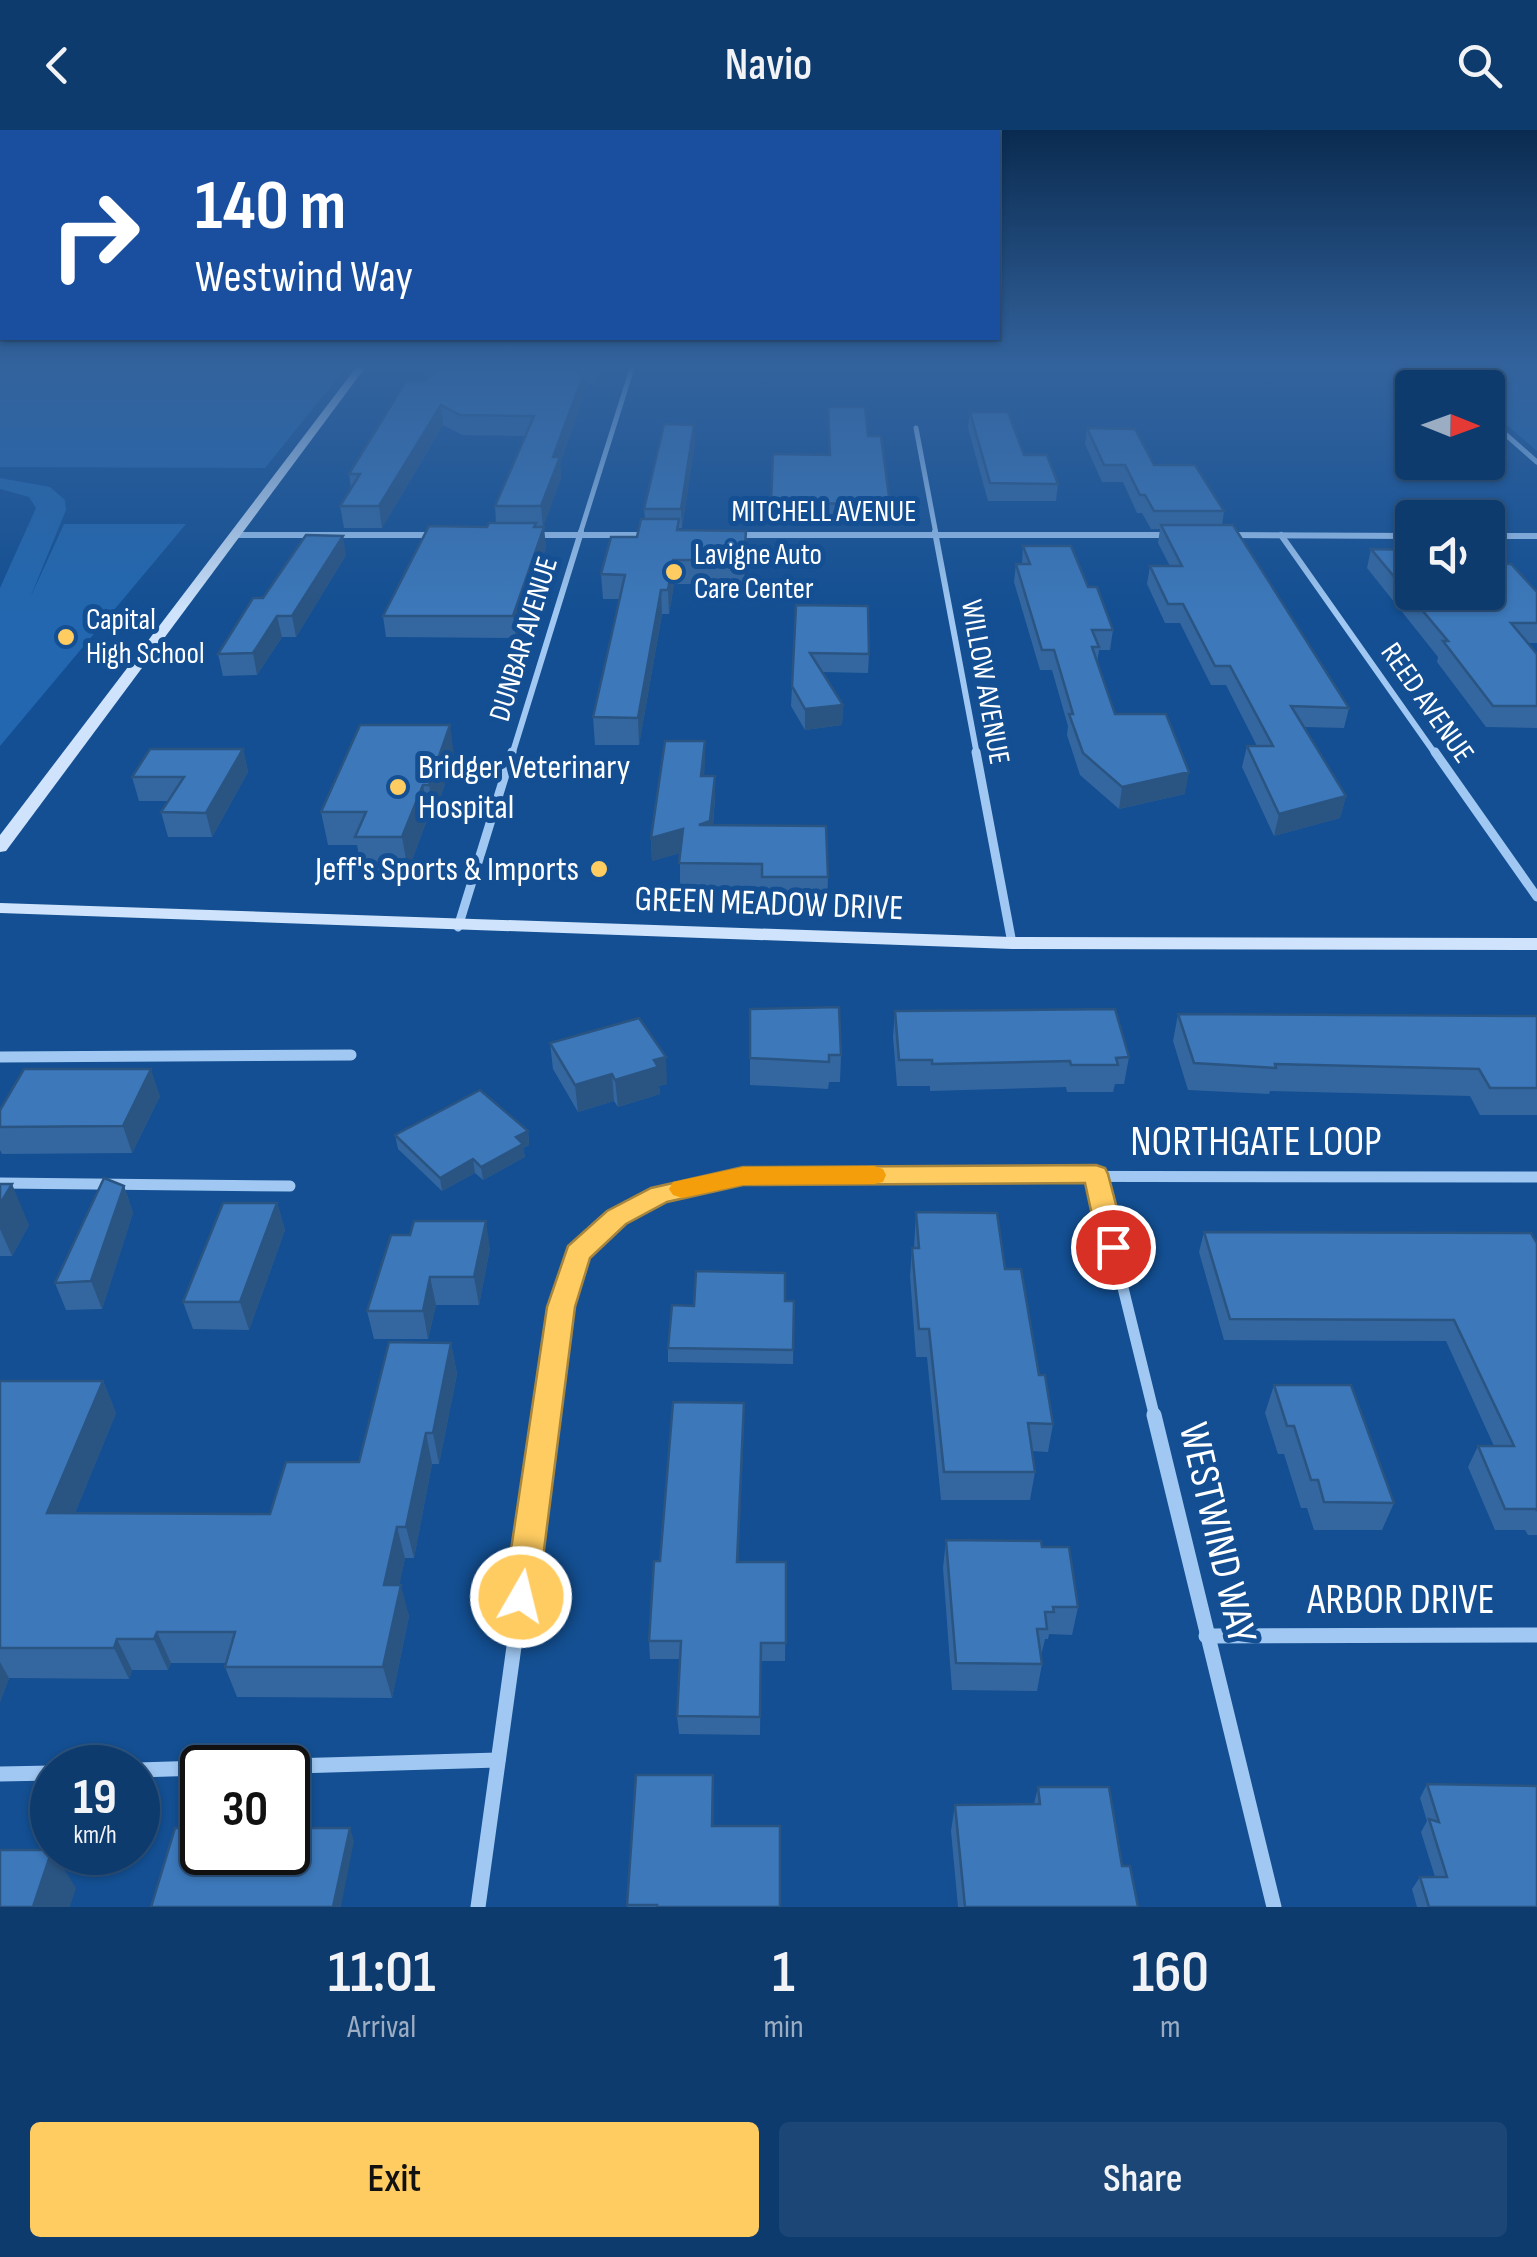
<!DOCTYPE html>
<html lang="en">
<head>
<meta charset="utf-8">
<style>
  body { margin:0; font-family:"Sofia Sans Condensed",sans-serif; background:#1c4676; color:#f1f3f6; height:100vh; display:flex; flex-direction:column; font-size:38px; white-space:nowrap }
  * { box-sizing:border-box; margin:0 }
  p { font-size:32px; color:#9badc2 }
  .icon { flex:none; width:55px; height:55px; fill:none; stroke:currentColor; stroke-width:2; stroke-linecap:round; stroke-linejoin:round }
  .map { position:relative; height:1777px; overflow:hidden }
  .details { display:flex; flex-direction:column; background:#0e3b6e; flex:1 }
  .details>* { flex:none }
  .top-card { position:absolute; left:0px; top:0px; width:1000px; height:210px; box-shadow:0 2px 8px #0004,0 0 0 2px #2e5581; background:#1a4fa0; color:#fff; overflow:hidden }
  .needle { width:65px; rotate:91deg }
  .tools { position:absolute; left:1395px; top:240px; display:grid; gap:20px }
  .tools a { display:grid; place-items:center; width:110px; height:110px; border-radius:10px; background:#0e3b6e; box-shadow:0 2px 8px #0004,0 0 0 2px #2e5581; font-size:50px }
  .speed { position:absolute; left:30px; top:1615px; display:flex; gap:20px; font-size:50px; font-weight:700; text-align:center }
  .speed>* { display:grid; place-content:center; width:130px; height:130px; border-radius:50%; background:#0e3b6e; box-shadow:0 2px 8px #0004,0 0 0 2px #2e5581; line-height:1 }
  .speed small { font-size:25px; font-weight:400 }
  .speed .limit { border:5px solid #111; border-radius:15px; background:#fff; color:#111 }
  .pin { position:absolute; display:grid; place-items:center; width:85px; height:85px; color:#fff; margin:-42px; border:5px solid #fff; border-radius:50%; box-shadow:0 2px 10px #0007 }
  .me { position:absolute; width:110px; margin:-55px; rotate:8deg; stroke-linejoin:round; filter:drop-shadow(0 0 8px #0008) }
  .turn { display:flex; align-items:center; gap:35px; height:210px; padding:0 30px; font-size:45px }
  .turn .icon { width:130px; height:130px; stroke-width:2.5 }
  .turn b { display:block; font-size:70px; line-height:85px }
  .eta { display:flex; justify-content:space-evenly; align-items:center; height:170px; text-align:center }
  .eta b { font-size:60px; font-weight:600; line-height:70px }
  .cta { display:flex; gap:20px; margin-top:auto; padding:20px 30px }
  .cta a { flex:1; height:115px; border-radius:10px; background:#ffcc61; color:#111; font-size:40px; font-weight:600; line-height:115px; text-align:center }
  .cta a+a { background:#1c4676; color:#f1f3f6 }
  header { display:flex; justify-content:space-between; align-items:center; height:130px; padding:0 30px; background:#0e3b6e; font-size:45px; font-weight:600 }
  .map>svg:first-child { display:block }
  .green { fill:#2267af }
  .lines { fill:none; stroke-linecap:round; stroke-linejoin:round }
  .minor-far4 { stroke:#a0c8f2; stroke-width:5 }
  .minor-far3 { stroke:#a0c8f2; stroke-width:6 }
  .minor-far2 { stroke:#a0c8f2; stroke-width:9 }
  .minor-far1 { stroke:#a0c8f2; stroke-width:11 }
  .minor { stroke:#a0c8f2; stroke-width:15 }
  .secondary { fill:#cfe4fc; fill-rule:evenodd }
  .wall { fill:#3467a0 }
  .shaded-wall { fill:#2a5482 }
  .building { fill:#3c78ba; stroke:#2a5482; stroke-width:2.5 }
  .route { fill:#ffcc61; stroke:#a6853f; stroke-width:2.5 }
  .slow { fill:#f59e0b }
  .poi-dot { fill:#ffcc61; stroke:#134f92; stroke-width:4 }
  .labels { text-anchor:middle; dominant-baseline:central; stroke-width:10; stroke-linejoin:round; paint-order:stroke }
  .far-street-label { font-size:30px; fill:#fff; stroke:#134f92 }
  .far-poi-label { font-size:30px; fill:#fff; stroke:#134f92; text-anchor:start }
  .poi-label { font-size:35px; fill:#fff; stroke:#134f92; text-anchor:start }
  .street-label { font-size:35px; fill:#fff; stroke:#134f92 }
  .near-street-label { font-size:42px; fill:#fff; stroke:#134f92 }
</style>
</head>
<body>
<header><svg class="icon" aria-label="back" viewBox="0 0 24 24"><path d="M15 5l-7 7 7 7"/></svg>Navio<svg class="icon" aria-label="search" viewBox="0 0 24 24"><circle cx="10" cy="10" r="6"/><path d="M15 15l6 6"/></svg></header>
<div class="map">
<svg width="1537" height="1777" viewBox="0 0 1537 1777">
  <rect width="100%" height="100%" fill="#134f92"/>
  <g class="green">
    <polygon points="0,235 348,235 265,338 0,337"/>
    <polygon points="1435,235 1537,235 1537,321 1488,279 1488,258 1462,257"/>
    <polygon points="0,348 50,357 65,370 66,380 30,468 64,394 186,394 0,616 0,458 36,378 29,367 0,359"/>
  </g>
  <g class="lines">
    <g class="minor-far4">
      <polyline points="1422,235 1450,258"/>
      <polyline points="1488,289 1537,332"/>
      <polyline points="916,298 936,404"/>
      <polyline points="580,404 633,235"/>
    </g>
    <g class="minor-far3">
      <polyline points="935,402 977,625"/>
      <polyline points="235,405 434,405"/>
      <polyline points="531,405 649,405"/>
      <polyline points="736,405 1169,405"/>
      <polyline points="1226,405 1412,406"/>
      <polyline points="1281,405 1436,625"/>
      <polyline points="1488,406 1537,406"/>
      <polyline points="512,625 581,402"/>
    </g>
    <g class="minor-far2">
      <polyline points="976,622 1012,813"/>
      <polyline points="1435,622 1537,767"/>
      <polyline points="458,797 512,622"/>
    </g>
    <g class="minor-far1">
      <polyline points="0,927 351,925"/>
      <polyline points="1095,1044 1155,1288"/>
      <polyline points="0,1053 290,1056"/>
      <polyline points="546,1288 561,1177 578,1124 616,1088 660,1064 743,1046 1537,1047"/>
    </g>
    <g class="minor">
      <polyline points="1154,1285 1274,1777"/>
      <polyline points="1206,1506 1537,1505"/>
      <polyline points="224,1638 498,1630"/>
      <polyline points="138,1640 202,1638"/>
      <polyline points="0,1644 52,1643"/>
      <polyline points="478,1777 546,1285"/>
    </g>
    <g class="secondary">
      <polygon points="358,235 367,235 6,721 0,722 0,705"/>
      <polygon points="0,773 1012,807 1537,808 1537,820 1012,819 0,783"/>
    </g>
  </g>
  <g class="wall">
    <polygon points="437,235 602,235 596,253 588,253 560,334 561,348 543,397 546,417 516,508 386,507 383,486 487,397 496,393 495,376 525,306 462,305 443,295 382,398 344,398 340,376 351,358 349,344 426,251"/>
    <polygon points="828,277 868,306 890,374 889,392 771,391 771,373 829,325"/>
    <polygon points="970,282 1058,354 1056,371 988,371 968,298"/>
    <polygon points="1087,298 1154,335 1224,381 1222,395 1349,578 1344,598 1304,597 1346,666 1340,688 1274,706 1242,637 1247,616 1257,616 1226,555 1211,555 1180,493 1165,493 1147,454 1150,436 1170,436 1158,413 1160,399 1151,399 1142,383 1137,383 1123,352 1102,352 1085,314"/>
    <polygon points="695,312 682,398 679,398 679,400 746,424 744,454 674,454 669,484 662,484 639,615 595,615 593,587 619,469 603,469 601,444 637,407 645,389 644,379"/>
    <polygon points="1023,416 1088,457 1113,500 1110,520 1099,520 1097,533 1115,584 1185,664 1119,679 1080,645 1067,605 1068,596 1052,540 1040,540 1014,452 1016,434 1022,434"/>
    <polygon points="1371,419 1412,462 1537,462 1537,513 1528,513 1537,524 1537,598 1486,597 1437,532 1438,527 1367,438"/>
    <polygon points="346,425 296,507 282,507 257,545 223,546 218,524 263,468"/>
    <polygon points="796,475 869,524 868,543 823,542 843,575 842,595 805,600 791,576"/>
    <polygon points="705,611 704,646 715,668 713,695 828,747 827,771 762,770 762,757 680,756 680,723 652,731 651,708"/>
    <polygon points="243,619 248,642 212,707 168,707 161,682 169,671 139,671 132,647"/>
    <polygon points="454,626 434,687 428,687 408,741 362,740 357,715 328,715 321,682"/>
    <polygon points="750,879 841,925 840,952 829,952 828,959 750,955"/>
    <polygon points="895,881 1129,927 1124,954 1115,954 1113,962 1067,962 1066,957 930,961 930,956 897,956 893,907"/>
    <polygon points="1178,884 1537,886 1537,985 1480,985 1470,966 1270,961 1269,964 1188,960 1173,911"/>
    <polygon points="550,913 667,954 659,956 660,964 618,977 614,971 578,982 553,939"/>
    <polygon points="160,966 132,1023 2,1024 0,1020 0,980"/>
    <polygon points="528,1001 529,1015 523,1018 525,1027 483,1050 475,1043 442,1061 398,1019 395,1005"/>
    <polygon points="0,1054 29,1095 12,1126 0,1126"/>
    <polygon points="124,1056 133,1083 102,1179 66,1180 55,1153"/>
    <polygon points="277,1073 285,1100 249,1200 193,1199 183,1172"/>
    <polygon points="916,1082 1005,1139 1053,1294 1048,1322 1032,1321 1035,1342 1030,1370 941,1370 927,1227 916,1227 910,1146 912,1118 914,1118"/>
    <polygon points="1204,1102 1537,1113 1537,1405 1528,1405 1525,1400 1495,1400 1468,1337 1478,1316 1494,1316 1446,1211 1224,1210 1199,1122"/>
    <polygon points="391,1105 490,1118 479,1175 436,1175 428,1209 374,1209 367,1181"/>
    <polygon points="794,1171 793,1234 668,1232 668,1218 694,1176"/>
    <polygon points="451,1213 457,1244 439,1334 432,1334 414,1428 405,1428 399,1455 409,1486 392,1568 237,1567 225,1537 226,1533 171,1533 168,1540 132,1540 129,1549 9,1548 0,1572 0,1251 103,1251 116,1283 75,1383 270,1384 359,1332"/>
    <polygon points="1274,1255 1394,1373 1382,1400 1314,1400 1307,1378 1301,1378 1284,1324 1278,1324 1265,1283"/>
    <polygon points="744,1291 738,1432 786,1432 785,1531 761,1531 760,1605 679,1604 677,1586 680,1529 650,1529 649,1511 660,1431"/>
    <polygon points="946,1410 1042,1417 1078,1477 1072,1505 1049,1504 1048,1509 1045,1509 1041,1526 1042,1534 1037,1561 952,1560 943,1438"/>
    <polygon points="636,1645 714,1671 713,1696 780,1777 627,1777"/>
    <polygon points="1427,1654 1537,1777 1417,1777 1412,1759 1420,1747 1435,1747 1421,1702 1427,1691 1420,1668"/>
    <polygon points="1038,1657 1122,1736 1138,1777 958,1777 951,1701 955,1675 1034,1674"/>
  </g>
  <g class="shaded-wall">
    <polygon points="587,235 588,253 560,334 561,348 543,398 541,376 553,327"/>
    <polygon points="595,235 602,235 596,253"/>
    <polygon points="441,275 443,295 382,398 379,376"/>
    <polygon points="694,295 695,312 682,398 681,379"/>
    <polygon points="544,397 546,417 516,508 513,486"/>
    <polygon points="746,401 746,424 744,454 744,430"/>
    <polygon points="343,406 346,425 296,507 292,486"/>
    <polygon points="673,430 674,454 669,484 668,460"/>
    <polygon points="661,460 662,484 639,615 638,588"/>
    <polygon points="277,486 282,507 257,545 253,523"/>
    <polygon points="843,575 842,595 805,600 805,579"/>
    <polygon points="450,595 454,626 434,687 429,655"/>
    <polygon points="705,611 705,633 702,668 701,646"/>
    <polygon points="243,619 248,642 212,707 206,683"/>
    <polygon points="1189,642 1185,664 1119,679 1122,657"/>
    <polygon points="715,646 715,668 711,714 699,695"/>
    <polygon points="423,655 428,687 408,741 402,707"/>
    <polygon points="1346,666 1340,688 1274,706 1279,684"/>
    <polygon points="683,699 684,722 652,731 651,708"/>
    <polygon points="666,927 667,954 659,956 660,964 618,977 615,950 654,930"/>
    <polygon points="151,939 160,966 132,1023 123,996"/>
    <polygon points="612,944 614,971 578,982 575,955"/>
    <polygon points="528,1001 529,1015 523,1018 525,1027 483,1050 481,1037 516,1007"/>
    <polygon points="473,1029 475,1043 442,1061 440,1048"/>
    <polygon points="12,1054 29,1095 12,1126 0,1099 0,1074"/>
    <polygon points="124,1056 133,1083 102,1179 91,1151"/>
    <polygon points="277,1073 285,1100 249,1200 240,1172"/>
    <polygon points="486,1091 490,1118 479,1175 474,1147"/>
    <polygon points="430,1147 436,1175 428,1209 423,1181"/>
    <polygon points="451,1213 457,1244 439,1334 433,1303"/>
    <polygon points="103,1251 116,1283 62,1415 47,1383"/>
    <polygon points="744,1273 744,1291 738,1450 737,1432"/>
    <polygon points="426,1303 432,1334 414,1428 406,1397"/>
    <polygon points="397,1397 405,1428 393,1486 384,1455"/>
    <polygon points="401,1455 409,1486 392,1568 383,1537"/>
    <polygon points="157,1502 171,1533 168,1540 154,1509"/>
    <polygon points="117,1509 132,1540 129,1549 114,1518"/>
    <polygon points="0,1532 9,1548 0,1572"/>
    <polygon points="713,1645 714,1671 713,1722 712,1696"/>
    <polygon points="350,1698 354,1711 341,1777 333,1777"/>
    <polygon points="52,1720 76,1758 70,1777 33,1777"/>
  </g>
  <g class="building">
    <polygon points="437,235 587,235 553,327 560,327 541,376 495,376 534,286 460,285 441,275 379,376 340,376 360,344 349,344 406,251 426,251"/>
    <polygon points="828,277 865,277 868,306 881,306 890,374 771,373 773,324 830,325"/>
    <polygon points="970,282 1008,282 1024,325 1047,325 1058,354 990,353"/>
    <polygon points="664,294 694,295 681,379 644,379"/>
    <polygon points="1087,298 1135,299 1154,335 1195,335 1224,381 1154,381 1145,365 1140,365 1125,335 1104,335"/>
    <polygon points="641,389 679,389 677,400 746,401 744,430 673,430 668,460 661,460 638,588 593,587 625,445 601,444 611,407 637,407"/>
    <polygon points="489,393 536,393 534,397 544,397 513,486 383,486 429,396 487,397"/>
    <polygon points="1161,395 1233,395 1349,578 1291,576 1346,666 1279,684 1247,616 1273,616 1230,536 1215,536 1183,474 1168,474 1150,436 1182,436"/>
    <polygon points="306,405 343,406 292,486 277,486 253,523 218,524 253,468 263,468"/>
    <polygon points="1023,416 1071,416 1088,457 1097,457 1113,500 1092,500 1099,517 1092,517 1115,584 1166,584 1189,642 1122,657 1083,623 1069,584 1073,584 1054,520 1042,520 1016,434 1030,434"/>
    <polygon points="1371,419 1409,420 1412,424 1412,462 1488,462 1488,434 1511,434 1537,462 1537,493 1511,493 1537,524 1537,576 1493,576 1443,511 1448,511"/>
    <polygon points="796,475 868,476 869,524 810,523 843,575 805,579 792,556"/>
    <polygon points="360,595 450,595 429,655 423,655 402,707 355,707 366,682 321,682"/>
    <polygon points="665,611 705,611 701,646 715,646 710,691 699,695 826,696 828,747 762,747 762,734 679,733 683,699 651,708"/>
    <polygon points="150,619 243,619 206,683 161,682 184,647 132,647"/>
    <polygon points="839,877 841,925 829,925 829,932 750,928 750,879"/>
    <polygon points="1115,879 1129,927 1116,928 1118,935 1071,935 1070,931 932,934 932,930 899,930 895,881"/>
    <polygon points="1178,884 1537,886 1537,958 1490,958 1479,939 1275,934 1276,938 1194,933"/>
    <polygon points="639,888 666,927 654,930 658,937 615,950 612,944 575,955 550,913"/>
    <polygon points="24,939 151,939 123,996 0,997 0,980"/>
    <polygon points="480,960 528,1001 516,1007 523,1014 481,1037 473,1029 440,1048 395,1005"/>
    <polygon points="104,1048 124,1056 91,1151 55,1153"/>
    <polygon points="0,1054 12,1054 0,1074"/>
    <polygon points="223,1073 277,1073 240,1172 183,1172"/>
    <polygon points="916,1082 997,1083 1005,1139 1021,1139 1039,1245 1045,1245 1053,1294 1028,1293 1035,1342 944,1342 929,1199 919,1199 912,1118 919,1118"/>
    <polygon points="414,1091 486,1091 474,1147 430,1147 423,1181 367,1181 391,1105 410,1105"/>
    <polygon points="1204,1102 1531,1103 1537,1113 1537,1381 1536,1379 1505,1379 1478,1316 1514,1316 1454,1190 1230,1189"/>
    <polygon points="696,1141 785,1143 785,1171 794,1171 793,1220 668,1218 672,1175 694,1176"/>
    <polygon points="389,1212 451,1213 433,1303 426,1303 406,1397 397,1397 384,1455 401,1455 383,1537 225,1537 235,1502 157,1502 154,1509 117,1509 114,1518 0,1518 0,1251 103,1251 47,1383 270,1384 286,1332 359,1332"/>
    <polygon points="1274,1255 1351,1255 1394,1373 1324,1372 1318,1350 1311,1350 1294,1296 1287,1296"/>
    <polygon points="673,1272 744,1273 737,1432 786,1432 786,1513 761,1513 760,1587 677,1586 681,1511 649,1511 654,1431 660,1431"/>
    <polygon points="946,1410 1041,1411 1042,1417 1069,1417 1078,1477 1053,1477 1054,1482 1045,1482 1047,1499 1037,1499 1042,1534 956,1533"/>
    <polygon points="636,1645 713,1645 712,1696 780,1696 780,1777 657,1777 657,1775 627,1775"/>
    <polygon points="1427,1654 1537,1656 1537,1777 1429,1777 1420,1747 1447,1747 1429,1689 1439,1692"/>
    <polygon points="1038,1657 1109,1657 1122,1736 1130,1736 1138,1777 965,1777 955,1675 1040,1674"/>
    <polygon points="175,1698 202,1698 202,1722 288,1722 288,1698 350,1698 333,1777 151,1777"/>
    <polygon points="0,1720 52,1720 33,1777 0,1777"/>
  </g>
  <linearGradient id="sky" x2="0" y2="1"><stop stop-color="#0a2b50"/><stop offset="0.49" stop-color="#33639d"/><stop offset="1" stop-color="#33639d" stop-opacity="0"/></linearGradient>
  <rect width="1537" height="483" fill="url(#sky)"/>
  <polygon class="route" points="1096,1035 1105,1038 1108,1044 1127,1117 1123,1124 1103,1124 1099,1117 1085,1053 743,1055 667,1072 626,1094 590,1128 575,1177 538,1467 533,1478 521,1482 509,1478 504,1467 547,1177 568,1116 607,1081 651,1058 743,1037"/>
  <polygon class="slow" points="874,1036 883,1039 886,1045 883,1052 874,1054 743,1055 682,1068 673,1065 669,1059 673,1052 743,1037"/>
  <g class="poi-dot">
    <circle cx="674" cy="442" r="10"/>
    <circle cx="66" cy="507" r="10"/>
    <circle cx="398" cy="657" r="10"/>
    <circle cx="599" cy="739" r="10"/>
  </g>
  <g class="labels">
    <g class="far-street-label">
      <text x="824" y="382">MITCHELL AVENUE</text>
      <text transform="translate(524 509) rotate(-73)">DUNBAR AVENUE</text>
      <text transform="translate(985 552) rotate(80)">WILLOW AVENUE</text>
      <text transform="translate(1427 573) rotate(55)">REED AVENUE</text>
    </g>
    <g class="far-poi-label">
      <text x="694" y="425">Lavigne Auto<tspan x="694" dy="34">Care Center</tspan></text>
      <text x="86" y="490">Capital<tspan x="86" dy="34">High School</tspan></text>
    </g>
    <g class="poi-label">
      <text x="418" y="637">Bridger Veterinary<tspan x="418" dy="40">Hospital</tspan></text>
      <text x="579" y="739" text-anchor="end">Jeff's Sports &amp; Imports</text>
    </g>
    <g class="street-label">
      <text transform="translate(769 774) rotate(2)">GREEN MEADOW DRIVE</text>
    </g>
    <g class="near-street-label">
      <text x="1256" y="1012">NORTHGATE LOOP</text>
      <text transform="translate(1217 1403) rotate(77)">WESTWIND WAY</text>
      <text x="1401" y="1470">ARBOR DRIVE</text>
    </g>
  </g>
</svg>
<div class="tools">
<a><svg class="needle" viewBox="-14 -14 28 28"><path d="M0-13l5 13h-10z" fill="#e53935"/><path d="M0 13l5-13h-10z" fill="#9badc2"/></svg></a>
<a><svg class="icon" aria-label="sound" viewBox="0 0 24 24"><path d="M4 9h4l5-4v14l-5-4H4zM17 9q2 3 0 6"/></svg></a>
</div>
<div class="speed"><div>19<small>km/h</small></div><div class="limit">30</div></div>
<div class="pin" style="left:1113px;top:1117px;background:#d93025"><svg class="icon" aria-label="arrive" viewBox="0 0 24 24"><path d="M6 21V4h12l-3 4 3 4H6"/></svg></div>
<svg class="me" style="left:521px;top:1467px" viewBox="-20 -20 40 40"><circle r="17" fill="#ffcc61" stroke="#fff" stroke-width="3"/><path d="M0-11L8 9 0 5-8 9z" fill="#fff"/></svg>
<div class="top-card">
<div class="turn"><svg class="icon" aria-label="right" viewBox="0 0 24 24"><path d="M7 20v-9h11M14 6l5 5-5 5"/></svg><div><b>140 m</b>Westwind Way</div></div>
</div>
</div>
<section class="details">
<div class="eta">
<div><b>11:01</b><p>Arrival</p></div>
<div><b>1</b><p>min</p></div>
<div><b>160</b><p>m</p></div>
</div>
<div class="cta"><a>Exit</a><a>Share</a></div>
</section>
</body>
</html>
